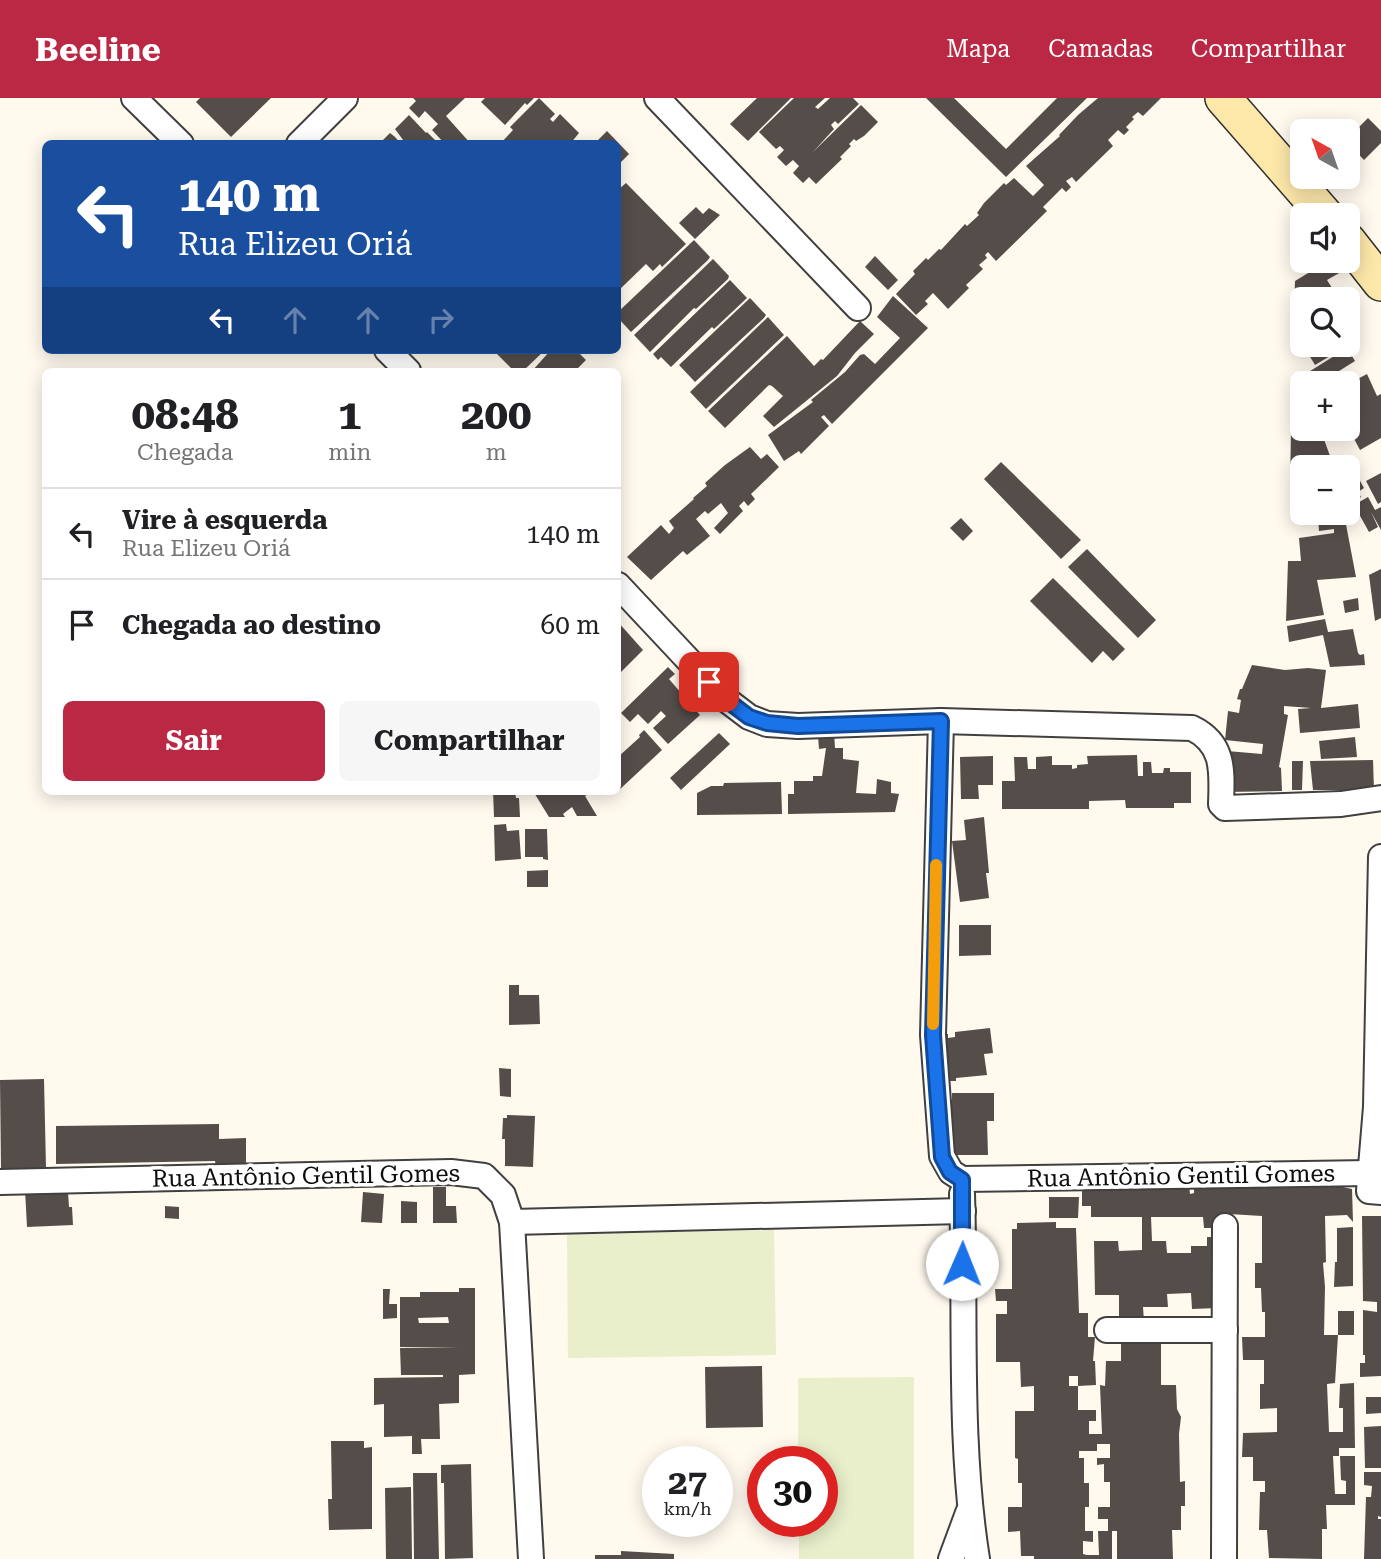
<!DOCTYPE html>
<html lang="pt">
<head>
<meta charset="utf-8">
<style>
  body { margin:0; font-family:"Roboto Serif",serif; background:#f6f6f6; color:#202124; height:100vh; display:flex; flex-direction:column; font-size:26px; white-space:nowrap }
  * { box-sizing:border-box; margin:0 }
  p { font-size:23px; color:#757577 }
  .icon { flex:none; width:38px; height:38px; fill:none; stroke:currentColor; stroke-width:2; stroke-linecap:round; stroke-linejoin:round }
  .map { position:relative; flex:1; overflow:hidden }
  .details { position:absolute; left:42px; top:270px; width:579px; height:427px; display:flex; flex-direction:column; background:#fff; border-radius:10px; box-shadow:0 4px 18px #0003 }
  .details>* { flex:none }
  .guide { position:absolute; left:42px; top:42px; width:579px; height:214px; border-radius:10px; box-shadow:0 4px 18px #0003; background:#1a4fa0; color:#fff; overflow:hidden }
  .needle { width:46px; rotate:320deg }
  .buttons { position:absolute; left:1290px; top:21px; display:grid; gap:14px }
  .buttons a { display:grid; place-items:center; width:70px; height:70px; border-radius:10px; background:#fff; box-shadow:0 4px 18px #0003; font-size:35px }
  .speed { position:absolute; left:642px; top:1348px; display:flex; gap:14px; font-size:35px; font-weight:700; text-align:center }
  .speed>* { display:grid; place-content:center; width:91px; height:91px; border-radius:50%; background:#fff; box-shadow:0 4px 18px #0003; line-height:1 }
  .speed small { font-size:18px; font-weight:400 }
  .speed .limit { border:10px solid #d22; background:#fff; color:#111 }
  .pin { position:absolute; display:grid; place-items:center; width:60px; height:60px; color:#fff; margin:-30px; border-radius:14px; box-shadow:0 4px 10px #0006 }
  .me { position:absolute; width:77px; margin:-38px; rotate:1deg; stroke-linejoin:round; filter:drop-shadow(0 0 5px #0008) }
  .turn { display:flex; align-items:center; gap:24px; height:147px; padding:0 21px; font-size:32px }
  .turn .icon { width:91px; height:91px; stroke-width:2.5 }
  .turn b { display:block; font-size:49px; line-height:60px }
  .lanes { display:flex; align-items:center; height:66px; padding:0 21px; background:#0003; justify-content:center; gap:35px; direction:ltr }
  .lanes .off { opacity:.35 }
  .eta { display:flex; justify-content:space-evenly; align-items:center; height:119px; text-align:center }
  .eta b { font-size:42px; font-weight:700; line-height:49px }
  .button { display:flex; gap:14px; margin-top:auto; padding:14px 21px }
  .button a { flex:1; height:80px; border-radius:10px; background:#ba2844; color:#fff; font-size:28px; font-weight:700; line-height:80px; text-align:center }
  .button a+a { background:#f6f6f6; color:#202124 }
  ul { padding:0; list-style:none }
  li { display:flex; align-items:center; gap:21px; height:91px; padding:0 21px; border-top:2px solid #e0e0e0 }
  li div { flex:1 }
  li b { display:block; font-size:26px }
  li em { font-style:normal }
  header { display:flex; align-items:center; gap:42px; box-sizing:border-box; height:98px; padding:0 35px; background:#ba2844; color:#fff }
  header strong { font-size:33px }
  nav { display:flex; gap:38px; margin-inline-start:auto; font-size:24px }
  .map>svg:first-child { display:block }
  .pitch { fill:#e8efca }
  .building { fill:#554d4a; fill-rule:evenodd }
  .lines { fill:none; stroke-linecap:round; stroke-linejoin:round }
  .street-casing { stroke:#404040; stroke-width:28 }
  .secondary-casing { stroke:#2f2f2f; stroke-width:38 }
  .street { stroke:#fff; stroke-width:24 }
  .secondary { stroke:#fde8aa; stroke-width:35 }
  .route-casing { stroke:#114b97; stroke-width:18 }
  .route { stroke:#1a73e8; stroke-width:12 }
  .slow { stroke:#f59e0b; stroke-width:12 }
  .labels { text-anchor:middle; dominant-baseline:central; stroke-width:7; stroke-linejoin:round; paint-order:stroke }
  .street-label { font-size:24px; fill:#0d0d0d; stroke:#fff }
</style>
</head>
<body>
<header>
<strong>Beeline</strong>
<nav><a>Mapa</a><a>Camadas</a><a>Compartilhar</a></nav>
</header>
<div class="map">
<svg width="1381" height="1461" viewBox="0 0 1381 1461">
  <rect width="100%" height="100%" fill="#fff9ee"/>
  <g class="pitch">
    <polygon points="774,1132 776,1257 568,1260 567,1136"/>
    <polygon points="914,1279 914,1461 799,1461 799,1423 822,1423 822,1363 798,1363 798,1280"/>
  </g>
  <g class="building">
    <polygon points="200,0 271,0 231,39 196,4"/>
    <polygon points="413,0 465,0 446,18 471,46 445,46 432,32 438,26 425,13 419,20 409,10 416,3"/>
    <polygon points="485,0 534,0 527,7 525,5 505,27 481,4"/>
    <polygon points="539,0 555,16 550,21 553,24 560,16 579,35 570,46 500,46 513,32 510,29"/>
    <polygon points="757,0 791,0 748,43 730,26"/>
    <polygon points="794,0 825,0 815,9 818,11 830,0 853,0 859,6 838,26 835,23 831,27 834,31 813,54 861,7 878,24 864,38 856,43 854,41 849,46 851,48 840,59 842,61 816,86 809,79 803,85 793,75 799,68 793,62 786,68 777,59 784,52 780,48 776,51 759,34"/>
    <polygon points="926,0 954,0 1006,51 1057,0 1087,0 1006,79"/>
    <polygon points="1098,0 1161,0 1143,18 1138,14 1132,19 1134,21 1126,29 1129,32 1124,37 1118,32 1108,42 1113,48 1076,84 1072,79 1066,83 1071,89 1066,94 1062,90 1043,109 1047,113 996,163 988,154 985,157 987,160 979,167 983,171 966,187 969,190 948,211 933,195 925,203 928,206 916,217 896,196 915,176 913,173 926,160 928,162 939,151 941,152 965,126 967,128 979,117 977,115 984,105 1004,85 1006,87 1014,80 1033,98 1044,87 1026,68 1060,38 1059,37 1078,17"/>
    <polygon points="409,17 426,35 427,34 439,46 406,46 395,31"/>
    <polygon points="1368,20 1381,33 1381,45 1364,62 1348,45 1348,40"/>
    <polygon points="607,33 629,56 618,67 618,46 594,46"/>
    <polygon points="390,35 395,39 401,46 379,46"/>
    <polygon points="626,85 686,146 662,169 660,166 653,173 646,166 619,192 618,92"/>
    <polygon points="696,109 703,116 709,110 720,117 695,141 679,125"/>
    <polygon points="694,142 710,159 708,162 631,234 618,220 618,214"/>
    <polygon points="875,158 898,182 888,192 865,169"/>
    <polygon points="713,161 729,178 728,181 696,211 694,210 650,254 634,237"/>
    <polygon points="1328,163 1334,163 1341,174 1327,182 1339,201 1302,201 1302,229 1294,216 1295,183"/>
    <polygon points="730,182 747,200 714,231 712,229 671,269 661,259 658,262 653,256"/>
    <polygon points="893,198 928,230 832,326 824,317 821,319 829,328 801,356 799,353 784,363 768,337 813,304 811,302 845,274 860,257 864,256 875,266 900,240 877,219"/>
    <polygon points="750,200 766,217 764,220 695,284 679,267"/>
    <polygon points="768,219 784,237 706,311 690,294"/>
    <polygon points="860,223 874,236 855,255 837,278 774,329 763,318 783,298 772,288 769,287 725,330 708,313 787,238 814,268 821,261 823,262"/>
    <polygon points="1348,230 1355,243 1315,267 1303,247 1348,247"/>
    <polygon points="1347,250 1355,263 1320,285 1302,285 1299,280"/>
    <polygon points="501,252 545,252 523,273 514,273 497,256"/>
    <polygon points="554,252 576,252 586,262 575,273 532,273 550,253 552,255"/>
    <polygon points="1367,276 1377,298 1381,296 1381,340 1360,352 1351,335 1349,336 1346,331 1348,331 1348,286"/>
    <polygon points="1302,300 1302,331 1326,331 1321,333 1334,369 1302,369 1298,392 1290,393 1291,330 1300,327 1298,318 1291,319 1292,303"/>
    <polygon points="750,349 761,361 767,356 779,369 751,396 755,401 748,408 744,403 739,408 743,413 720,436 714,430 728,415 721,405 708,416 705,413 696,421 710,438 687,457 683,453 651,482 627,459 661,427 669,436 674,430 669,423 694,401 693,400 707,388 705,385 725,367"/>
    <polygon points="1001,364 1081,442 1061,461 984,381"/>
    <polygon points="1381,375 1381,404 1378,406 1366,383"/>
    <polygon points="1359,381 1364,390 1358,394 1361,399 1352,404 1348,397 1348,387"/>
    <polygon points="1368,399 1375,412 1381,409 1381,432 1371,414 1378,429 1369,434 1354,407"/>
    <polygon points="1297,402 1302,402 1302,415 1331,416 1300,421"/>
    <polygon points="1344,416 1356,479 1317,482 1324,517 1286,523 1288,463 1301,463 1299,440 1334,435 1334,431 1319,433 1318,420"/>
    <polygon points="961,420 973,433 963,443 950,430"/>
    <polygon points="1087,451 1156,522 1138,540 1068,469"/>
    <polygon points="1381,471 1381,520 1375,523 1369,477"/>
    <polygon points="1053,480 1125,551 1113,563 1103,553 1092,565 1030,503"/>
    <polygon points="1358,500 1359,512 1345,515 1343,503"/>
    <polygon points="1325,521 1328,534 1353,531 1358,555 1360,557 1364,556 1365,567 1330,569 1323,537 1289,544 1287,528"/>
    <polygon points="618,524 643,552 618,577"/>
    <polygon points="1252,567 1285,572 1308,570 1326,572 1321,610 1358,606 1360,630 1300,635 1298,611 1311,610 1284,608 1284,616 1288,617 1279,669 1281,670 1282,693 1225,694 1227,653 1262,656 1263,646 1225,642 1228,613 1239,615 1241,602 1237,601 1240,591 1242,591"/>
    <polygon points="668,569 675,576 669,581 700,617 668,646 653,630 666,618 661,613 648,626 638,616 630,624 621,615"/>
    <polygon points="644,632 662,652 618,693 618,659 640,639 639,637"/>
    <polygon points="834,634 835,650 843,650 843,661 859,663 856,695 876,696 877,681 891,684 891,695 899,696 895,714 788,716 788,696 794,696 794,683 813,683 813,678 822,678 826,650 819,651 818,638"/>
    <polygon points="719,635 730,646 681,692 670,680"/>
    <polygon points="1355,639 1357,659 1321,661 1319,643"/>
    <polygon points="1137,657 1138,678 1143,678 1143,664 1151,664 1152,675 1163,675 1164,670 1170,670 1170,674 1191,674 1191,705 1174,705 1174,710 1126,710 1125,702 1089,703 1089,711 1002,711 1002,683 1015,683 1014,659 1027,659 1028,671 1036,671 1036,659 1052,658 1052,667 1072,667 1072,671 1077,670 1077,667 1088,666 1087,658"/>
    <polygon points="993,658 993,687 978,687 979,701 961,701 960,659"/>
    <polygon points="1373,662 1374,692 1313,692 1310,663"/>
    <polygon points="1292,663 1303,663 1302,692 1292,692"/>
    <polygon points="781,684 782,716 697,717 697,695 711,688 723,688 724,685"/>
    <polygon points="493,693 515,693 516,700 519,700 520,719 494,719"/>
    <polygon points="533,693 593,693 585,698 597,718 577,718 572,709 563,716 565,719 549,719"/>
    <polygon points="984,719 989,775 986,775 989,800 960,804 952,743 966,742 964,722"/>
    <polygon points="506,726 507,733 519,732 521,761 495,763 494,727"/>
    <polygon points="525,731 547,731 548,762 543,761 543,759 525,759"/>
    <polygon points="548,772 548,789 527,789 527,773"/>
    <polygon points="959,827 991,827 991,857 959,858"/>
    <polygon points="509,887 519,887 519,897 539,897 540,926 509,927"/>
    <polygon points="990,930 993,955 984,956 987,977 956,980 956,983 948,983 942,936 948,936 948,940 955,939 955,934"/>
    <polygon points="499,970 511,971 511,999 500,998"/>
    <polygon points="44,981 46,1070 1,1071 0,982"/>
    <polygon points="952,995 994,995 994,1023 987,1023 988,1057 947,1057 944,1013 952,1014"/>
    <polygon points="507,1017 535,1018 533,1069 505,1068 505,1041 502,1041 503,1020 507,1020"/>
    <polygon points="219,1026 219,1041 246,1040 246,1068 216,1069 215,1063 56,1066 56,1028"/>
    <polygon points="1194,1080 1321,1084 1352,1091 1353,1124 1347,1117 1325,1118 1326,1164 1323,1165 1325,1189 1324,1237 1338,1237 1335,1285 1327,1286 1329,1334 1343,1334 1343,1310 1339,1310 1340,1286 1354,1285 1355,1350 1339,1350 1339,1358 1333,1358 1335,1396 1346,1396 1346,1383 1341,1382 1340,1358 1355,1358 1355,1407 1326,1407 1327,1431 1322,1431 1322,1461 1269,1460 1267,1432 1259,1432 1260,1394 1265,1394 1265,1383 1253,1383 1253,1359 1242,1359 1243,1335 1277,1334 1277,1310 1260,1311 1260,1286 1264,1286 1264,1262 1243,1262 1242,1239 1265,1239 1265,1214 1262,1214 1261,1190 1255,1190 1255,1165 1262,1165 1262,1118 1229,1116 1229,1119 1214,1119 1215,1130 1204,1130 1203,1119 1151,1119 1152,1143 1166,1143 1167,1155 1191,1155 1191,1148 1207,1148 1207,1139 1215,1139 1217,1210 1192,1211 1191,1195 1167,1196 1168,1209 1143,1209 1144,1223 1119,1224 1119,1197 1095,1197 1094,1143 1118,1143 1119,1153 1142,1152 1142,1119 1091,1119 1091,1108 1082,1108 1082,1088 1189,1086 1190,1096 1194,1095"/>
    <polygon points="433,1089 446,1089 446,1108 456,1108 457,1125 433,1125"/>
    <polygon points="25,1092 68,1094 69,1109 72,1109 73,1127 27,1129"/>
    <polygon points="363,1094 384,1096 382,1125 361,1124"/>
    <polygon points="1049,1099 1079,1099 1078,1120 1049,1120"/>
    <polygon points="401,1103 417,1104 417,1125 401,1125"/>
    <polygon points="165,1108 179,1109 179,1121 165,1120"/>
    <polygon points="1362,1118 1381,1118 1381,1278 1360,1279 1360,1265 1365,1265 1365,1257 1363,1257 1363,1212 1377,1214 1377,1204 1363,1203"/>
    <path d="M1056,1124V1130H1076L1079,1215H1088V1239H1095L1093,1263H1095L1096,1287L1078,1288V1278H1069V1288H1078V1312H1096V1323H1089V1336H1102L1100,1287L1105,1288L1106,1263H1121V1239L1161,1241V1287H1176L1177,1311L1181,1319L1179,1336L1180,1384L1185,1383V1408H1181V1432H1172L1173,1461H1117V1433H1112V1461H1034V1458H1021L1020,1433L1008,1434V1409H1022V1385H1018V1361L1015,1360V1313H1034V1288L1021,1289L1020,1264H996V1216H1007V1203H996L995,1191H1012V1131H1017V1125ZM1097,1346H1110V1360H1097V1367L1104,1366V1384H1110V1409H1098V1421H1108V1433H1098L1099,1457H1087L1083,1456V1443L1093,1444V1433H1085V1409H1089V1385H1084V1360H1079V1353H1097Z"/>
    <polygon points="1353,1129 1353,1188 1334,1189 1335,1164 1337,1164 1337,1130"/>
    <path d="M459,1190H475V1276L459,1277V1305L439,1306L440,1341H421L422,1356H412V1338L384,1339V1306L374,1307V1280L443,1279V1277H401L400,1250H459L400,1249V1199H420V1194H459ZM448,1219L449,1225H419L418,1220Z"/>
    <polygon points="383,1191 390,1191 389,1206 397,1206 397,1220 383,1221"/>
    <rect x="1338" y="1213" width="16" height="24"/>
    <polygon points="762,1268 763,1329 706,1330 705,1269"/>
    <polygon points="1366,1299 1381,1299 1381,1315 1366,1316"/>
    <polygon points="1381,1328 1381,1370 1365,1370 1364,1329"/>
    <polygon points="331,1343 364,1343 364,1350 372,1349 372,1431 329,1432 328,1401 332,1401"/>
    <polygon points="471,1366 473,1460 445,1461 444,1385 441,1385 441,1367"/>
    <polygon points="1364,1374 1381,1374 1381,1419 1378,1418 1378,1421 1381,1421 1381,1461 1364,1461 1366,1399 1371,1399 1372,1388 1364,1387"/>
    <polygon points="413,1375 437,1375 439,1461 414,1461"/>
    <polygon points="411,1389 412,1461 386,1461 385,1390"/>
    <polygon points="621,1453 674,1456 674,1461 595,1461 595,1457 621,1457"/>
  </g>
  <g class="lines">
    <defs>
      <g id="street">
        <polyline points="134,0 181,46"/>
        <polyline points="657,0 858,210"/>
        <polyline points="299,46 345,0"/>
        <polyline points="387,252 408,273"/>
        <path d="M618,487L724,600L749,619L767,626L798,628L941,623L1192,630C1225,646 1222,674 1221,706L1225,710L1341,706L1381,700"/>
        <polyline points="941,623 933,937 942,1058 951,1074 962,1081"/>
        <polyline points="1381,759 1376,1009 1369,1093 1381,1094"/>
        <polyline points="962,1081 1370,1075"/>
        <polyline points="0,1084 451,1074 484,1078 503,1097 512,1124 531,1461"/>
        <path d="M962,1096C966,1218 958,1341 977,1461"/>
        <polyline points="512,1124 963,1113"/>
        <polyline points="1107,1232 1225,1232"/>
        <polyline points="951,1461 968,1415"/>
        <polyline points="1224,1461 1225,1128"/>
      </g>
      <g id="secondary">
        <polyline points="1223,0 1325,117"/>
        <polyline points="1348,143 1381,185"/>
      </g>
    </defs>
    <use href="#street" class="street-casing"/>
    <use href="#secondary" class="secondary-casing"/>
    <use href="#street" class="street"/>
    <use href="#secondary" class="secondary"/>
  </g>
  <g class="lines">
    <defs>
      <polyline id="route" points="709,584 724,600 749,619 767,625 798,628 941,623 933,937 942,1059 950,1074 962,1082 962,1166"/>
    </defs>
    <use href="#route" class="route-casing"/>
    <use href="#route" class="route"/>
    <polyline class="slow" points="933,926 936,767"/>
  </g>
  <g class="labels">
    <g class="street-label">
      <text transform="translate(306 1078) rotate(-1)">Rua Antônio Gentil Gomes</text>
      <text transform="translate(1181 1078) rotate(-1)">Rua Antônio Gentil Gomes</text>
    </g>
  </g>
</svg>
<div class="buttons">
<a><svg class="needle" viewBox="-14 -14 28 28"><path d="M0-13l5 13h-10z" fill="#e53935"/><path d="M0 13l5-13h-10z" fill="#757577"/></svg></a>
<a><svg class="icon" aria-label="sound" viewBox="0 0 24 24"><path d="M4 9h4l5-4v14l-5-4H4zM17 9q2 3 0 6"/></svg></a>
<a><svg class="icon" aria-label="search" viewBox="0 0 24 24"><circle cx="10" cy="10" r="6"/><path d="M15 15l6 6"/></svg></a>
<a>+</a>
<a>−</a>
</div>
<div class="speed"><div>27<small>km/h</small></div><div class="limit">30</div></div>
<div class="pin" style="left:709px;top:584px;background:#d93025"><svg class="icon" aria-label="arrive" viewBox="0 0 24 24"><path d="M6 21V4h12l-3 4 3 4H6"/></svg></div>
<svg class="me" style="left:962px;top:1166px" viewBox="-20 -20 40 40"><circle r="19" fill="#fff"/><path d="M0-13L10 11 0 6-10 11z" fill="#1a73e8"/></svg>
<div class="guide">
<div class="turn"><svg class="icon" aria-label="left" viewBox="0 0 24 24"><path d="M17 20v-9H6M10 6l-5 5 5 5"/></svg><div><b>140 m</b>Rua Elizeu Oriá</div></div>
<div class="lanes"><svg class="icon" aria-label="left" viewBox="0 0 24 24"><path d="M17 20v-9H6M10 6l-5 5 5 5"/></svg><svg class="icon off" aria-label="ahead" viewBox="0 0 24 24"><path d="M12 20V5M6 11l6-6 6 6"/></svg><svg class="icon off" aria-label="ahead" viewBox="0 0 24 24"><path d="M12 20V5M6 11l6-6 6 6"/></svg><svg class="icon off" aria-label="right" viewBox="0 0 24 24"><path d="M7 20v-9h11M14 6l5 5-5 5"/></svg></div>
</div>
<section class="details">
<div class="eta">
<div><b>08:48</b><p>Chegada</p></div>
<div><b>1</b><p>min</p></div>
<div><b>200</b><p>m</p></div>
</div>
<ul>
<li><svg class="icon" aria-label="left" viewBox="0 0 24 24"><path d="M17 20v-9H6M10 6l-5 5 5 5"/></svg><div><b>Vire à esquerda</b><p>Rua Elizeu Oriá</p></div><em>140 m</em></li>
<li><svg class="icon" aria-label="arrive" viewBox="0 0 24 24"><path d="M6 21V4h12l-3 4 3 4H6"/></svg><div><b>Chegada ao destino</b></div><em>60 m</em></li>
</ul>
<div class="button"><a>Sair</a><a>Compartilhar</a></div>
</section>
</div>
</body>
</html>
